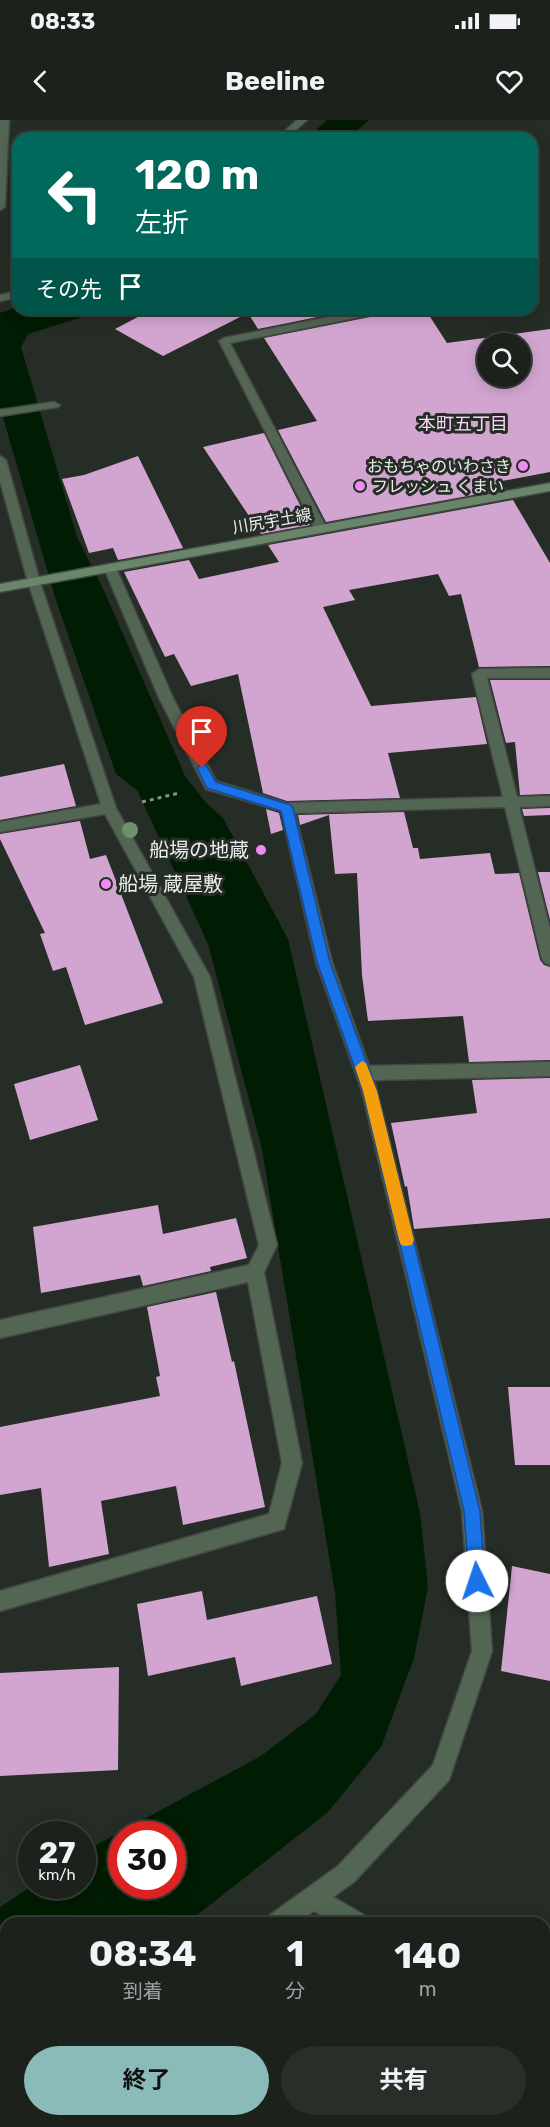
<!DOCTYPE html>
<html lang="ja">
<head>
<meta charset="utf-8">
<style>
  body { margin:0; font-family:Rubik,"Noto Sans JP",sans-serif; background:#292e29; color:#f1f3f6; height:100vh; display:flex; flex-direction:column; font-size:22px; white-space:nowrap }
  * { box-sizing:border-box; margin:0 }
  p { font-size:20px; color:#a0a3a3 }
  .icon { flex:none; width:33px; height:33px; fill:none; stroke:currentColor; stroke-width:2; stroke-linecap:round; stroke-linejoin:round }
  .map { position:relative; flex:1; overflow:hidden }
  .panel { position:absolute; left:0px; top:1797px; width:550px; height:210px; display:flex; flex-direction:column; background:#1c211c; border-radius:18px 18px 0 0; box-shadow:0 3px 15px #0003,0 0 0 2px #3a3e3b }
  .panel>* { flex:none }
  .guide { position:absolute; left:12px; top:12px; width:526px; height:183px; border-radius:18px; box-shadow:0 3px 15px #0003,0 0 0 2px #3a3e3b; background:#00695c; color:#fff; overflow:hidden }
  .tools { position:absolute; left:477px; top:213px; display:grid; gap:12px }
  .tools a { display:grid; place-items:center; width:54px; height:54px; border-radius:50%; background:#1c211c; box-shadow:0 3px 15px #0003,0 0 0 2px #3a3e3b; font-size:30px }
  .speed { position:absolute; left:18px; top:1701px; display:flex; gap:12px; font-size:30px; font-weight:700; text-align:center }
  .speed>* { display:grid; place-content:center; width:78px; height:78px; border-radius:50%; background:#1c211c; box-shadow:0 3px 15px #0003,0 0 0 2px #3a3e3b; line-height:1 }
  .speed small { font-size:15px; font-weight:400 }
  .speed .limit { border:9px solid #d22; background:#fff; color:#111 }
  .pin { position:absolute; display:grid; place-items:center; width:51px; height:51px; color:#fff; margin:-62px -26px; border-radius:50% 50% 50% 0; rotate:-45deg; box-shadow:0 0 6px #0007 }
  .pin .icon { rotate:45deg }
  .me { position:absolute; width:66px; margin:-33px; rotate:356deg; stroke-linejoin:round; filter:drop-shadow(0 0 4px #0008) }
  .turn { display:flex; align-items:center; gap:21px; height:126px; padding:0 24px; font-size:27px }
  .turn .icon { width:78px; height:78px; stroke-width:2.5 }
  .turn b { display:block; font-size:42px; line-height:51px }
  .then { display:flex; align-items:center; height:57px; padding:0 24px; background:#0003; gap:12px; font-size:22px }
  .eta { display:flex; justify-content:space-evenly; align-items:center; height:102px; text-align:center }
  .eta b { font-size:36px; font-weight:700; line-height:42px }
  .cta { display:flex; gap:12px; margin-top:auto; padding:12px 24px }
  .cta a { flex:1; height:69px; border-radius:36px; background:#8bbbb9; color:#111; font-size:24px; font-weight:700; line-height:69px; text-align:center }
  .cta a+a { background:#292e29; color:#f1f3f6 }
  .status { display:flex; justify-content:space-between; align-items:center; height:42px; padding:0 30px; background:#1c211c; direction:ltr }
  .status svg { height:16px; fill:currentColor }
  header { display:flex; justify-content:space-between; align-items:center; height:78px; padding:0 24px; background:#1c211c; font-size:27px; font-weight:700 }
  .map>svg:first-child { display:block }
  .water { fill:#001c02; fill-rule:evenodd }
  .building { fill:#d2a5d1; fill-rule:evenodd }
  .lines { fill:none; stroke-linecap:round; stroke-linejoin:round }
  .minor-casing { stroke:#424742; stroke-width:3 }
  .secondary-casing { stroke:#424742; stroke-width:3 }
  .path { stroke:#898e89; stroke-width:3; stroke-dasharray:4 4; stroke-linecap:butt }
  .minor { fill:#536553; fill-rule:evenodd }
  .secondary { fill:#69866a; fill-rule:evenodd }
  .tree { fill:#6b926c }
  .route { fill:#1a73e8; stroke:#114b97; stroke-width:1.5 }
  .slow { fill:#f59e0b }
  .poi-dot { fill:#f28af3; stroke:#262c26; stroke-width:2 }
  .labels { text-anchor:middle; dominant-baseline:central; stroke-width:6; stroke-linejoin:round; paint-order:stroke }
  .far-poi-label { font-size:16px; fill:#ebefeb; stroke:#262c26; text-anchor:end }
  .far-street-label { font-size:16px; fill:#ebefeb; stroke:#262c26 }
  .far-neighbourhood-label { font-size:18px; fill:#fad7fa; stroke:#262c26 }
  .poi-label { font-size:20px; fill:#ebefeb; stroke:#262c26; text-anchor:end }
</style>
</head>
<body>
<div class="status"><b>08:33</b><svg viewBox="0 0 49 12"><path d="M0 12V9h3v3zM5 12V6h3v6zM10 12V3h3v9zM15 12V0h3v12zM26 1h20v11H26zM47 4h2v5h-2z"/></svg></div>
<header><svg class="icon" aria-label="back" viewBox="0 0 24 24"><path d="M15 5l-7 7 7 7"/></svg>Beeline<svg class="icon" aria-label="heart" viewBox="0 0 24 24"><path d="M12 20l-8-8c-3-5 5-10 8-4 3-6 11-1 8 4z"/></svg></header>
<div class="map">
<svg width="550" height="2007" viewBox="0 0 550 2007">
  <rect width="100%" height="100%" fill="#262c26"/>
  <g class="water">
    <polygon points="327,0 369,0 349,18 307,18"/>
    <path d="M18,187V189H108L28,214L21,227L77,417L105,473L185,656L206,683L223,698L288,819L420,1393L428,1467L414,1538L381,1627L328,1692L187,1803H6V2001H19L17,2007H0V1787L32,1766H82L83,1732L261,1636L316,1594L341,1555L335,1473L262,1029L208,824L137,670L116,654L55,477L0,287V193ZM122,1714H172V1766H122Z"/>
  </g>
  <g class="building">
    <polygon points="153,189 357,189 258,209 248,193 163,236 115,209"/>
    <path d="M381,189H425L447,223L550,209V352L502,361L506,369L326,402L278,310L317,301L264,218L375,196L381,193ZM488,224H520V256H488Z"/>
    <polygon points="264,313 310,405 261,414 203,327"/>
    <polygon points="138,336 183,428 118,440 113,428 89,433 62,359 84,355"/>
    <polygon points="513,380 550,443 550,546 479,547 461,474 449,476 438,454 349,470 355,480 323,487 371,586 476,577 487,624 388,633 400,678 287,681 263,673 238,554 191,566 174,534 165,537 124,452 189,440 199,459 279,442 268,425"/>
    <polygon points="490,560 550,560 550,674 520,675 515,622 506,623"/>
    <polygon points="64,644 76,686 0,700 0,657"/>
    <polygon points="550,688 550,695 524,696 522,689"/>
    <polygon points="266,689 279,693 283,710 271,714"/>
    <polygon points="404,692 413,728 418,728 420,739 490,733 495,754 519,753 540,840 544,845 550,847 550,940 469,942 463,896 368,901 362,855 357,753 335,754 329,695 300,705 298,695"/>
    <polygon points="80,701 90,739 106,735 163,883 85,905 66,847 53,851 40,814 45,813 0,719 0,714"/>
    <polygon points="538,752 550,752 550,800"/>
    <polygon points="80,945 98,1000 30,1020 14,964"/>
    <polygon points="550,958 550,1098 414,1109 407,1066 405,1067 391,1003 477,993 472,960"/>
    <polygon points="158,1085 163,1114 236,1098 247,1138 210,1147 211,1151 143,1166 140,1155 41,1173 33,1107"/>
    <polygon points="216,1172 232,1242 234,1241 265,1387 183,1405 176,1366 101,1381 109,1434 49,1447 41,1368 0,1375 0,1307 160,1276 156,1257 160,1256 147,1187"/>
    <polygon points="508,1267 550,1267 550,1345 515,1345"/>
    <polygon points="512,1446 550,1454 550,1561 501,1551"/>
    <polygon points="202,1471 207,1500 317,1476 332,1544 241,1566 235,1537 148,1556 137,1484"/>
    <polygon points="119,1547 118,1650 0,1656 0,1553"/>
  </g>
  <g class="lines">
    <defs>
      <g id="minor">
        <polygon points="0,0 9,0 5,87 0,90"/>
        <polygon points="297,0 307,0 287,18 277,18"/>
        <polygon points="18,171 18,177 0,181 0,175"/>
        <polygon points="368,189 380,191 375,194 230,223 327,409 321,413 315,409 219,221 224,218"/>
        <polygon points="54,282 60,285 58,287 0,296 0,290"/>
        <polygon points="0,336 6,340 40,462 116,688 210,857 277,1125 264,1152 302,1343 284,1409 0,1491 0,1471 269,1394 282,1343 248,1162 0,1218 0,1200 249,1145 259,1125 194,857 105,694 0,712 0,702 101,684 28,462 0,361"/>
        <polygon points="110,444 116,448 173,578 216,661 287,683 503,677 472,554 479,549 550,548 550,558 487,558 517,677 550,676 550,686 519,687 550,809 550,845 545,843 542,839 505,687 295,693 332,842 369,946 550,942 550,956 374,960 482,1391 492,1531 449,1660 354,1762 333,1777 364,1795 367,1803 334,1803 314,1791 297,1803 267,1803 270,1795 338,1746 433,1645 472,1531 462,1391 362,971 316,842 281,691 206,669 159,578 104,448"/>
        <polygon points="544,1904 550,1906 550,1931 544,1928"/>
        <polygon points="57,2001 81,2001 79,2007 55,2007"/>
      </g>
      <polygon id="secondary" points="550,363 550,371 0,472 0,464"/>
    </defs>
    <use href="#minor" class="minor-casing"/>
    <use href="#secondary" class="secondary-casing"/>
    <polyline class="path" points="142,682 179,673"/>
    <use href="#minor" class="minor"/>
    <use href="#secondary" class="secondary"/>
  </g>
  <circle class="tree" cx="130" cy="710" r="8"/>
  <polygon class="route" points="202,643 206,645 216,662 291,685 293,688 330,842 377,971 480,1391 485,1461 483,1467 477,1469 471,1467 469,1461 464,1391 363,971 317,842 281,691 207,668 197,648"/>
  <polygon class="slow" points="362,941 366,943 377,971 414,1120 412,1125 406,1126 401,1125 399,1120 363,971 355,947"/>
  <g class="poi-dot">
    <circle cx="523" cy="346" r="6"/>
    <circle cx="360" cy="366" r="6"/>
    <circle cx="261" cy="730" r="6"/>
    <circle cx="106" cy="764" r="6"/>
  </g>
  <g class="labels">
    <g class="far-poi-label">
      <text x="511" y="346">おもちゃのいわさき</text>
      <text x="372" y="366" text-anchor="start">フレッシュ くまい</text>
    </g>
    <g class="far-street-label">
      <text transform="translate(272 401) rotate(-10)">川尻宇土線</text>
    </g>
    <g class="far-neighbourhood-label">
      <text x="463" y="304">本町五丁目</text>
    </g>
    <g class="poi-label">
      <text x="249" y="730">船場の地蔵</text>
      <text x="118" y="764" text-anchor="start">船場 蔵屋敷</text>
    </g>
  </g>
</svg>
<div class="tools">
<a><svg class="icon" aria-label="search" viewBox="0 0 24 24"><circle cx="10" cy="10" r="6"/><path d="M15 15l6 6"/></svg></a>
</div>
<div class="speed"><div>27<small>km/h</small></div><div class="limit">30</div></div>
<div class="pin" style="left:202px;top:648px;background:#d93025"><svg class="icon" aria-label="arrive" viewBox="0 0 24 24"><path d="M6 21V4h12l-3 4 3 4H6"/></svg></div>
<svg class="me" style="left:477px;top:1461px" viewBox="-20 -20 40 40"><circle r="19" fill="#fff"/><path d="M0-13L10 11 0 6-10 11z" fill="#1a73e8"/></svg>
<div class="guide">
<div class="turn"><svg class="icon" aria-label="left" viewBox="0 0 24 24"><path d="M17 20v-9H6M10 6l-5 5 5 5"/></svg><div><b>120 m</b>左折</div></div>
<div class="then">その先<svg class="icon" aria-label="arrive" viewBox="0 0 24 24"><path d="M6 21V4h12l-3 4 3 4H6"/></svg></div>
</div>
<section class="panel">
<div class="eta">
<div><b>08:34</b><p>到着</p></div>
<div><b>1</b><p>分</p></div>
<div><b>140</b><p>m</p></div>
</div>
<div class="cta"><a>終了</a><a>共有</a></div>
</section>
</div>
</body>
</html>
